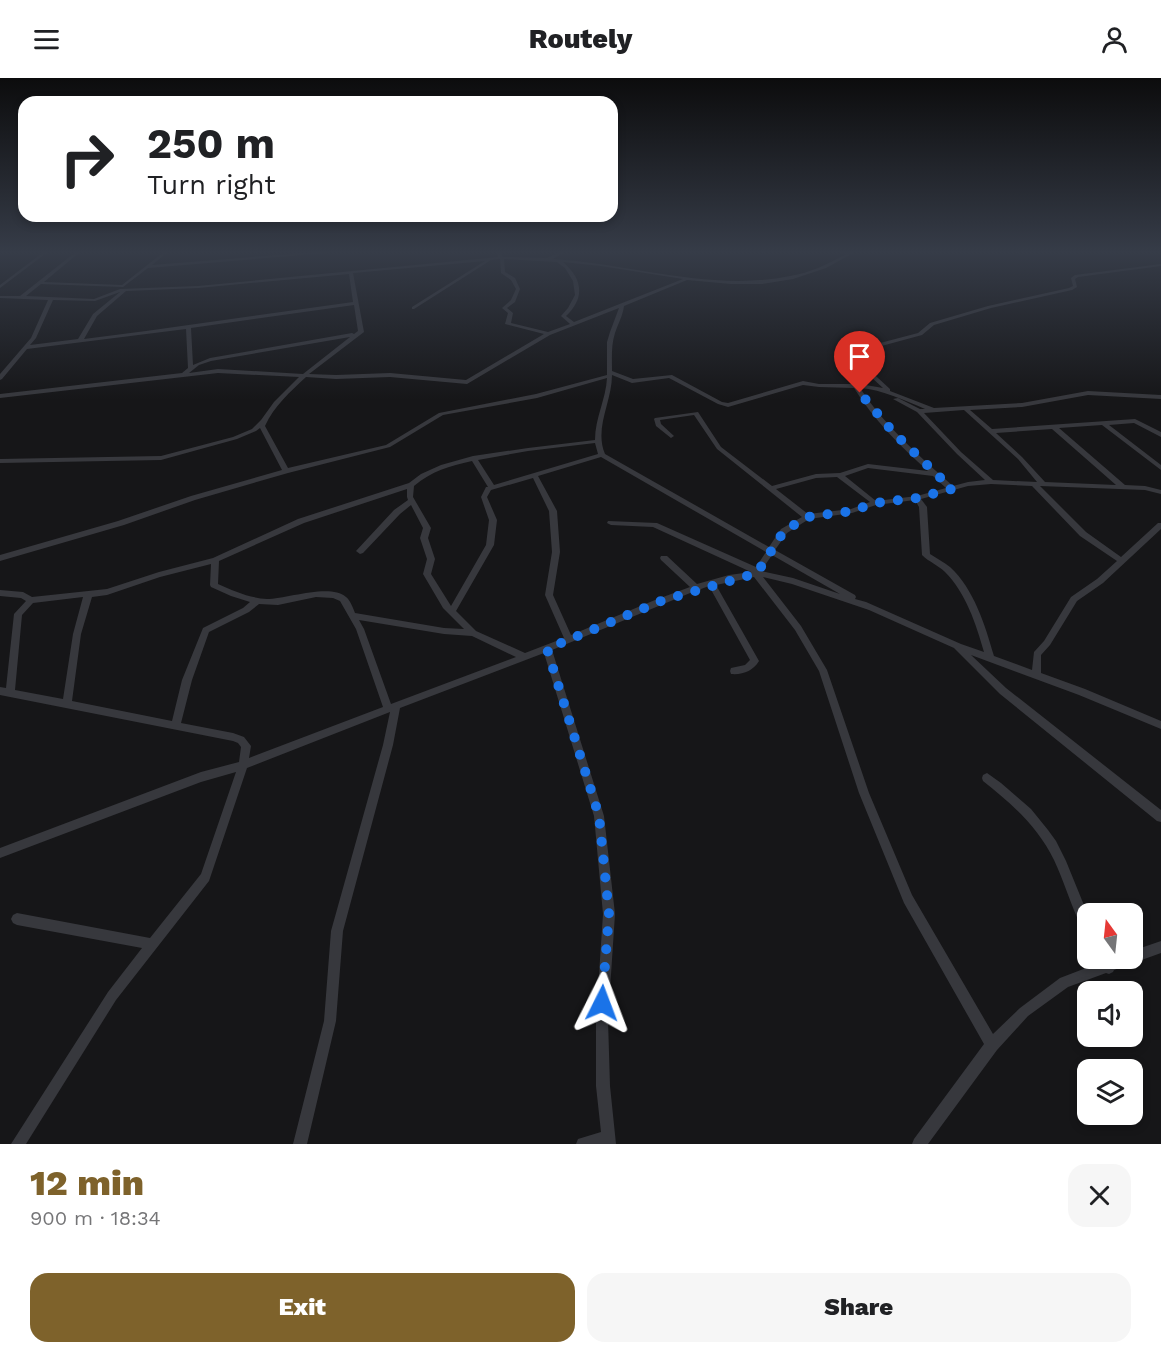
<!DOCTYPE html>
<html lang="en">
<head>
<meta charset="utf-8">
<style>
  body { margin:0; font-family:"Work Sans",sans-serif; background:#f6f6f6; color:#202124; height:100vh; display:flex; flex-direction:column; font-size:22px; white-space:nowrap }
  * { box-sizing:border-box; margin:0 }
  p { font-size:20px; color:#757577 }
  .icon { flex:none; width:33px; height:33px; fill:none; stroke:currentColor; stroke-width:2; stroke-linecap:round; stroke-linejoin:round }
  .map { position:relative; height:1066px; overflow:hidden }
  .sheet { display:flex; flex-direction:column; background:#fff; flex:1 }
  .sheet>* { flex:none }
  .guide { position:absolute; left:18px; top:18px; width:600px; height:126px; border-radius:18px; box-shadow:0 3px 9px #0003; background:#fff; color:#202124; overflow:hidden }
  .needle { width:39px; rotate:345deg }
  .fabs { position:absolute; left:1077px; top:825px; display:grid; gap:12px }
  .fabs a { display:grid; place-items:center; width:66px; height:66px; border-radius:12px; background:#fff; box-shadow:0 3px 9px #0003; font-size:30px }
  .pin { position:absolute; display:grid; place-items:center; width:51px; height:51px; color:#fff; margin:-62px -26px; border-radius:50% 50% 50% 0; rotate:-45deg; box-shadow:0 0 6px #0007 }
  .pin .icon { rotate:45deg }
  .me { position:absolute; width:66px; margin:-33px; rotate:3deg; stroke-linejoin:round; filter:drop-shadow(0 0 4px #0008) }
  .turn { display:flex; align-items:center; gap:21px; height:126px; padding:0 30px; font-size:27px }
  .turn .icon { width:78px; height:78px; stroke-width:2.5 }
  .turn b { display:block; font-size:42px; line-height:51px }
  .round { display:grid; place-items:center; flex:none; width:63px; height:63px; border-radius:18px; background:#f6f6f6 }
  .summary { display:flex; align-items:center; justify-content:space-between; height:102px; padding:0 30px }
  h1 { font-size:36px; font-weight:800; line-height:45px; color:#7e622b }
  .primary-button { display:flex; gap:12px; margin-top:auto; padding:12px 30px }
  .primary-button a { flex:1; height:69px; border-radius:18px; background:#7e622b; color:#fff; font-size:24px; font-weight:800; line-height:69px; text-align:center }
  .primary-button a+a { background:#f6f6f6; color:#202124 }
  header { display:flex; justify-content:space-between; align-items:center; height:78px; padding:0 30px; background:#fff; font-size:27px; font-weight:800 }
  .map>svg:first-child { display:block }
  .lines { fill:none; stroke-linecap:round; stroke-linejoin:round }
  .minor { fill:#37383d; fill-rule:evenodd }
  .route { stroke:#1a73e8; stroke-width:10; stroke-dasharray:0 18 }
</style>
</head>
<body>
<header><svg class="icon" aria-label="menu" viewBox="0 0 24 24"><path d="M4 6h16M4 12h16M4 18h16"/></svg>Routely<svg class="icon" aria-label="person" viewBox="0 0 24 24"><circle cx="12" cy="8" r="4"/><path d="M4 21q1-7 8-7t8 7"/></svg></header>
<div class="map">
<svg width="1161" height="1066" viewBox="0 0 1161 1066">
  <rect width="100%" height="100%" fill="#161618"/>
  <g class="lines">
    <g class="minor">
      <polygon points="45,173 49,173 0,210 0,207"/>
      <path d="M77,173H81L44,204L122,207L165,173H169L152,187L326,173H340L338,174L148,190L123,209L41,206L26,218L94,221L120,211L198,208L498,179L496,173H510V174L501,175L503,179L547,180L561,173H566L553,181C632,186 711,214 790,198C810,195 828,186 846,176L836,173L849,174L857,173L826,190L793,201L762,206H731L687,202L624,228C623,237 618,246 615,255C611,267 612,281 612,293L633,301L672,297L722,324L728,325L803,303L819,306H860L883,310L846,276V274L918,255L930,245L988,228L1069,210L1073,208L1071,200L1075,197L1161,186V188L1078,199L1075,201L1077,209L1072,212L991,230L934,247L922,257L852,276L890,311V313L934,330L1022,325L1088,313L1161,317V321L1088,317L1022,329L970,332L992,351L1135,341L1161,354V359L1134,345L1109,347L1161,387V392L1102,347L1059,350L1125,407L1145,408L1161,412V416L1145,412L1040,408L1086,454L1121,479L1158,445H1161V451L1103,505L1077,523L1050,567L1041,577V595L1085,611L1161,643V651L1079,617L971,577L1006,610L1161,732V744L1157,743L1000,616L954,570L869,532L792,506L763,499L801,548L827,592L869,715L912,817L993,956L1020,930L1060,900L1099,885L1097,880H1132V873L1161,863V875L1114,892L1113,894L1109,896L1106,895L1068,909L1028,938L997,972L928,1066H912L914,1061L984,966L904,825L859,715L819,593L795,552L754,499L716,507L759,583C753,593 743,597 731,596L730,593L731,590L745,587L750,582L709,508L701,511L700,513H695L552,572L604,738L615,836L608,942L610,1008L616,1066H576L578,1061L601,1054L596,1008V942L603,836L594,738L544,575L400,630L393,667L343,853L336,943L307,1066H293L324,943L331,853L383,667L390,634L247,690L209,803L116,922L26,1066H11L108,914L142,870L17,847L13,845L11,841L13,837L17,835L150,860L201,796L236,694L201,704L0,780V770L201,694L239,684L241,669L238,665L233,663L0,617V609L6,610L14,536L26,523L21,520L0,518V512L23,514L32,519L107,511L159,494L213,480L298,441L409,405L421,396L441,387L473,378L528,370L595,362C595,340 606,321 607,300L537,320L443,337L390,369L288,395L195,422L124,447L0,483V477L118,443L191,418L282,392L260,350L256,353L237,361L161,382L0,385V381L161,378L233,359L252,351L261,342L274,324L299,299L218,295L0,320V316L182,295L188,290L186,251L27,271L2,301L0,302V296L31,260L48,222L0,220V218H20ZM500,181L501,195L511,202L516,211L511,222L502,230L508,235L505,246L544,256L466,302L390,295L336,297L309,296L364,254L353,195L485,183L412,229V231H414L491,182ZM504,181L557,184L565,190L573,203L575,217L568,230L561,238L570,246L548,254L511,245L513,235L507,230L515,224L520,211L515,200L505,194ZM563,184L601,188L683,201L574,244L566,238C585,220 583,201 563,184ZM349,196L353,224L146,253L84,261L97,238L126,213L198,210ZM120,214L93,236L78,261L30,267L36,260L53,222L95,223ZM354,227L358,253L354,256L352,255L210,280L193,287L191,250ZM619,230L610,254L607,264V297L536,316L439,335L386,367L288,390L265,348C274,328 290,314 306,299L336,301L390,299L467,306L550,257ZM350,259L303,296L218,291L189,295L199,287L211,283ZM612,297L632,305L669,300L718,326L728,329L803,307L819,309L854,310C874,342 900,368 928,393L868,386L840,395L816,396L772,408L721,369L698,334L655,340L654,341L656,348L671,360L674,358L661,346L660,342L694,337L717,371L802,439L781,451L769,469L605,376C594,350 612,324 612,297ZM860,310C883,312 904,322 925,331H920L898,320L893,321L917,334L957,376L985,402L968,404L953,408C919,378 885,348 860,310ZM964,332L1018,381L1037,404L993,402L961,374L924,335ZM1052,351L1116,407L1045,404L1022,379L996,355ZM595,365L598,376L494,407L478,382L528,373ZM601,379L766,474L756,489L657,445L608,443L607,445L611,447L653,449L751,494L729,497L697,506L667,478H661L660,480L661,482L690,509L655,522L571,557L553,517L560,474L557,433L538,398ZM472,383L488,409H486L481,419L489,442L486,467L451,528L431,496L435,481L428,460L431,450L413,419L414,408C432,393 449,388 472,383ZM868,390L933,398L946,410L917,418L876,423L845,398ZM837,399L870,424L851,431L808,436L776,411L816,400ZM533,400L549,433L552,474L545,517L564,560L525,575L476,553L456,533L494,467L497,442L487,419L491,412ZM991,406L1032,408L1080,458L1117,483L1097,501L1071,519L1044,563L1034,574L1032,592L994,578C985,547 974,511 950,489C944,484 936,480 930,476L927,429L921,421L968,408ZM407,411V419L408,422L394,432L356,473L360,476L363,475L400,436L411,427L423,450L420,460L427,481L423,496L443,530L464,551L444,550L355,535C353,530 350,522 346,519C330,505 287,521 267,521C250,520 233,513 218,506L219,483L304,445ZM915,422L919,429L922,477C929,484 938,487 945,494C966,515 976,546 984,574L961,566L866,524L855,521L856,519L855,517L775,472L787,455L809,441L852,435L876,427ZM772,477L840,516L793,500L761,493ZM211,486L210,507L211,509L231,518L250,524L243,530L203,550L182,602L172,643L72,623L81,556L92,519L107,517L160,499ZM83,519L73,556L63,621L15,612L22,537L33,525ZM316,519L333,520L340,523L356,551L383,629L249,680L251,668L244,659L233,655L181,645L192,602L209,554L249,534L259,526L278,527ZM359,542L444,556L472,558L516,579L391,626L364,551Z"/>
      <path d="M987,695L1001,705L1031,731L1048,752L1056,763L1066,783L1088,837V857L1084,855L1080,846C1070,825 1064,803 1054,782C1038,749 1011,725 983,703L982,700L983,697Z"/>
    </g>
  </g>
  <linearGradient id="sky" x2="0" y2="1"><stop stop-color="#0c0c0d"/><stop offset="0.54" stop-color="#363c48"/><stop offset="1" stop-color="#363c48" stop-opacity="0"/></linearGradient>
  <rect width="1161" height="322" fill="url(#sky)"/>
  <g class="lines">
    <polyline class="route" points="602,925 609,836 599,738 547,571 661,523 757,495 784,453 807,439 852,433 875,425 917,420 952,411 893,354 860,315"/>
  </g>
</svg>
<div class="fabs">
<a><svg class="needle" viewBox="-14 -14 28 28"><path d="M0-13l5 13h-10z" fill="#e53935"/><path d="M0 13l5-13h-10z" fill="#757577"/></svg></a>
<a><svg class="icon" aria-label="sound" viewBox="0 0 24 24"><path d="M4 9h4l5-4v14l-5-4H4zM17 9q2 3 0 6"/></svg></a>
<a><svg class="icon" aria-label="layers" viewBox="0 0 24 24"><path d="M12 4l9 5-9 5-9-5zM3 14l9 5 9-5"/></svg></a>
</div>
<div class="pin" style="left:860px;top:315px;background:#d93025"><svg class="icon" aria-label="arrive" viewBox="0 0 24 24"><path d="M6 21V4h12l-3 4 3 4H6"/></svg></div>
<svg class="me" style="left:602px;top:925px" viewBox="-20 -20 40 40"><path d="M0-17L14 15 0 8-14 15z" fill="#1a73e8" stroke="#fff" stroke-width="4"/></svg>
<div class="guide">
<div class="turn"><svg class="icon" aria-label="right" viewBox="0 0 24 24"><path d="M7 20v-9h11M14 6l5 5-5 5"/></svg><div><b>250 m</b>Turn right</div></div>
</div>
</div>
<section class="sheet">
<div class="summary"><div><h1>12 min</h1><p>900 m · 18:34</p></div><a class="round"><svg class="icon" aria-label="close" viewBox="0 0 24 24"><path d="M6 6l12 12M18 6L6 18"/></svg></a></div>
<div class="primary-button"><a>Exit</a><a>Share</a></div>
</section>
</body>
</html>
